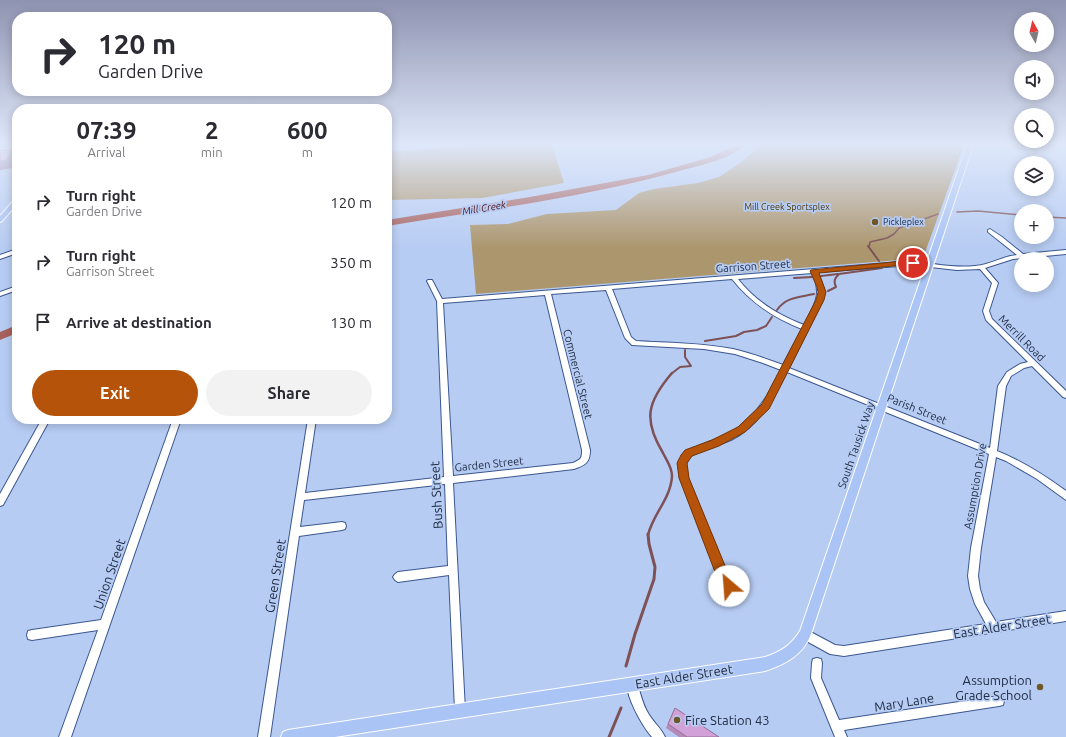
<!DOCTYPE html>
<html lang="en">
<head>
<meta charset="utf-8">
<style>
  body { margin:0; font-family:Ubuntu,sans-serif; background:#f2f2f3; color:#2b2b33; height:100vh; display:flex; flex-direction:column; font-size:15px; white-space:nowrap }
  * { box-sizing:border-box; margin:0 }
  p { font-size:13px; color:#7c7c81 }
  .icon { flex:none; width:22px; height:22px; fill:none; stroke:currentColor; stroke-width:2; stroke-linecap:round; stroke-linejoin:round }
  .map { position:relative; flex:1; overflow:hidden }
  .drawer { position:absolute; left:12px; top:104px; width:380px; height:320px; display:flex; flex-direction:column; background:#fff; border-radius:16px; box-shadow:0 2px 10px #0003 }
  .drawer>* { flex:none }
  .guide { position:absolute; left:12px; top:12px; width:380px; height:84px; border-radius:16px; box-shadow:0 2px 10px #0003; background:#fff; color:#2b2b33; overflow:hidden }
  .needle { width:26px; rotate:352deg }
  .buttons { position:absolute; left:1014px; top:12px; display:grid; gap:8px }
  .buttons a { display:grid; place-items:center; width:40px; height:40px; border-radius:50%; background:#fff; box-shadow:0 2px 10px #0003; font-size:20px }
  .pin { position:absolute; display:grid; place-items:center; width:34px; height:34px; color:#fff; margin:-17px; border:2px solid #fff; border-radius:50%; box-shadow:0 1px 4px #0007 }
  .me { position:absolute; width:44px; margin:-22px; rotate:333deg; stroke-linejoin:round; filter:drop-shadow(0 0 3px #0008) }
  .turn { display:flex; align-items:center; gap:14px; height:84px; padding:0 20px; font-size:18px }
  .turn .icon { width:52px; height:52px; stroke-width:2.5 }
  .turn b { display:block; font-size:28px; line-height:34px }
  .eta { display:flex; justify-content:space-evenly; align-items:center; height:68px; text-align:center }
  .eta b { font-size:24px; font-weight:600; line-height:28px }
  .button { display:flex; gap:8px; margin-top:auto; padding:8px 20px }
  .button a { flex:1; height:46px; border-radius:24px; background:#b45309; color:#fff; font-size:16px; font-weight:600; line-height:46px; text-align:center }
  .button a+a { background:#f2f2f3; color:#2b2b33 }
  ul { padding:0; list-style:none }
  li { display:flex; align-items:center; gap:12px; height:60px; padding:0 20px }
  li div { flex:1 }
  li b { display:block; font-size:15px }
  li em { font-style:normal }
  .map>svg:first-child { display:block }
  .green { fill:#ac966e }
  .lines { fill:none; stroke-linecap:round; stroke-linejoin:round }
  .stream-far3 { stroke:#7e5157; stroke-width:1.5 }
  .stream-far2 { stroke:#7e5157; stroke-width:2 }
  .stream-far1 { stroke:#7e5157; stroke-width:2.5 }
  .stream { stroke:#7e5157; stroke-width:3 }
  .river { fill:#a7615e; fill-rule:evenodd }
  .minor-casing { stroke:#3a578f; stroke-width:2 }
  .major-casing { stroke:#fff; stroke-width:2 }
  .minor { fill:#fff; fill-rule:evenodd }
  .major { fill:#aac4f6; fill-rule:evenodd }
  .wall { fill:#b58ab9 }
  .shaded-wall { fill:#937196 }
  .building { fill:#d2a1d7; stroke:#937196 }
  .route { fill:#b45309; stroke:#753606 }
  .poi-dot { fill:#6f5727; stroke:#b7ccf3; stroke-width:1.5 }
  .labels { text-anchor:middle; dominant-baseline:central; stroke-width:3.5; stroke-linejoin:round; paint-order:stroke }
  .far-park-label { font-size:9px; fill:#4c3500; stroke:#b7ccf3 }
  .far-poi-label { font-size:9px; fill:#202d46; stroke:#b7ccf3; text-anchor:start }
  .far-water-label { font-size:10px; font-style:italic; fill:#500d11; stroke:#b7ccf3 }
  .street-label { font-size:11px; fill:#202d46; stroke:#b7ccf3 }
  .near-street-label { font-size:13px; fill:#202d46; stroke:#b7ccf3 }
  .near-poi-label { font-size:13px; fill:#202d46; stroke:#b7ccf3; text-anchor:end }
</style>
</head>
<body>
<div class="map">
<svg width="1066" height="737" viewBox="0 0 1066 737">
  <rect width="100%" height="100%" fill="#b7ccf3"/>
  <g class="green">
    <polygon points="487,145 552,145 564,183 482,198 387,200 387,152"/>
    <polygon points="760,145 964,145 923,258 476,294 470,225 508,224 547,214 616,210 639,193 654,189 698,183 719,177 743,161"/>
  </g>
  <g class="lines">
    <g class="stream-far3">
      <polyline points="957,212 978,211 1021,215"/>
      <polyline points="1047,217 1066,218"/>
      <polyline points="869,247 870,242 887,238 894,234 899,228 938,214"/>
    </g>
    <g class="stream-far2">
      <polyline points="868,246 879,261"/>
      <polyline points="821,276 838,274"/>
      <polyline points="794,278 812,277"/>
      <path d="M828,291L836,287C833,281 835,278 839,274L882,268"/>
      <path d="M777,310C786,297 800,297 814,294"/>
      <polyline points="705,341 736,336 744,332 757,330 766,326 772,317"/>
      <polyline points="671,374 680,367 691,366 685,357 685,350"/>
    </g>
    <path class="stream-far1" d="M648,535C653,514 671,498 672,476C672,467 667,461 663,453C643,420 647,402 672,373"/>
    <g class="stream">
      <polyline points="626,666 635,634 654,579 655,567 649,544 648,534"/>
      <polyline points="609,737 621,708"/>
    </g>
    <g class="river">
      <path d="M735,145H745C730,159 702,165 683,170C587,197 486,210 387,226V220L530,197L648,175L711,157Z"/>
      <polygon points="17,325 17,333 0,340 0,332"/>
    </g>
    <defs>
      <g id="minor">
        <path d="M990,229L1002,237L1023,254L1066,250V254L1013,259L985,268L998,283L989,311L992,319L1066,391V398L1063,397L1032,366L1024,368L1011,376L1006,386L997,451C1022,461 1044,475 1066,491V500L1037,479L1006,461L996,457L981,548L978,576L980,589L984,602L996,622L1066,611V621L844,656L830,654L801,638L800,634L801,630L805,629L835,645L844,646L986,624L975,604L970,589L968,576L971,548L989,454L787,372C773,399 759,426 731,440C722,444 697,451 691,456C689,458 688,461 686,464L688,478L725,569L734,586L732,589L729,591L726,589L718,575L680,478L678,463L686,451L726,435L739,427L756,411L767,396L781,370L763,363L735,354L704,349L632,345L625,338L606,290L551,294L590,450C590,463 585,465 574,469L453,483L465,710L464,714L460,715L456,714L455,710L449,575L398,582L395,580L393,577L395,574L398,572L448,566L445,484L304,500L300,527L342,522L345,523L346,526L345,529L342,530L299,536L270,737H258L308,419H316L305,493L444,477L437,301L427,281L428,280H432L442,299L913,261C933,264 955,268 975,266C990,265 1003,256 1017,255L988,232V230ZM913,265L957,270L980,269L992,283L983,311L986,320L1028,362L1020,364L1007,372L998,386L990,448L789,368L823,300L824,289L818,272ZM812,273C823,295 814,305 804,325C778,315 755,301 738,279ZM732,279C751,303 774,318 802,329L783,365C767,359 750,353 733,349C701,343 668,343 636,341L631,337L612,289ZM545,295L582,450C582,459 581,459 573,463L453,476L443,303Z"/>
        <polygon points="17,249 17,253 0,259 0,255"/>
        <polygon points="17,286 17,290 0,296 0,292"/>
        <polygon points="42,419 50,419 3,505 0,506 0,494"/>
        <polygon points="173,419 181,419 71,737 59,737 98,630 32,640 28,639 27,635 28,631 32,630 101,620"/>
        <polygon points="817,658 821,659 822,663 821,678 839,720 999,696 1003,697 1004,701 1003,705 999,706 844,730 847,737 835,737 811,678 812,663 813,659"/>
        <path d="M632,679L636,680C640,691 642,703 648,713C653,722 661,728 665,737H652C643,727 623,693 628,680Z"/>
      </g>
      <g id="major">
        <path d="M967,145H973L811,634C803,655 786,664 765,671L335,737H281L283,732L288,730L765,657C781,652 791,645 800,631Z"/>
        <polygon points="17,147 17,151 0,154 0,150"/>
        <polygon points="17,198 17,204 2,221 0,222 0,216 15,199"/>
      </g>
    </defs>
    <use href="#minor" class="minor-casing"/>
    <use href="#major" class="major-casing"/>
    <use href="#minor" class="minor"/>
    <use href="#major" class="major"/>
  </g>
  <polygon class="wall" points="675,708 719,737 679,737 666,728 673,712"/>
  <polygon class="shaded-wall" points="11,149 16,157 12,168 0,170 0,161"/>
  <g class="building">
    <polygon points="11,149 7,160 0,161 0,151"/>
    <polygon points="675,708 719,737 687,737 668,724"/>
  </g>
  <linearGradient id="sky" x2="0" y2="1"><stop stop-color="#8e93b1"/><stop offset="0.58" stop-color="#dfe8fa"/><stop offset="1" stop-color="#dfe8fa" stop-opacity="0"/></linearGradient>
  <rect width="1066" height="248" fill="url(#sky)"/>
  <polygon class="route" points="913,260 917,263 915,264 819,273 826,292 824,300 769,409 745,432 719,446 692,456 687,463 689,478 726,568 735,586 733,591 729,592 724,591 715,572 679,478 677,463 681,455 685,450 712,440 738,427 762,404 816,300 818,292 817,287 810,271 811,270"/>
  <g class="poi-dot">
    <circle cx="875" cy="222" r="4"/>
    <circle cx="1040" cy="687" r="4"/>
    <circle cx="677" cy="720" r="4"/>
  </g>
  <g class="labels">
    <g class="far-park-label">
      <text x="787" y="207">Mill Creek Sportsplex</text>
    </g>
    <g class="far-poi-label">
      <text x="883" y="222">Pickleplex</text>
    </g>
    <g class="far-water-label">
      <text transform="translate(484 208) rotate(-9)">Mill Creek</text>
    </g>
    <g class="street-label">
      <text transform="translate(753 266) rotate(-4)">Garrison Street</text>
      <text transform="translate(1022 338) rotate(45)">Merrill Road</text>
      <text transform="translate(578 374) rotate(76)">Commercial Street</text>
      <text transform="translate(917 409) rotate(22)">Parish Street</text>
      <text transform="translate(856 445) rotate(-71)">South Tausick Way</text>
      <text transform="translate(489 464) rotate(-6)">Garden Street</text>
      <text transform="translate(975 486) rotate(-80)">Assumption Drive</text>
    </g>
    <g class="near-street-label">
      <text transform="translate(436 495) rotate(-93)">Bush Street</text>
      <text transform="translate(109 574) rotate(-71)">Union Street</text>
      <text transform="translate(275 576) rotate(-81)">Green Street</text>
      <text transform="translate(1002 626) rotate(-9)">East Alder Street</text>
      <text transform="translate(684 676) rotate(-9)">East Alder Street</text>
      <text transform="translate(904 702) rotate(-9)">Mary Lane</text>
    </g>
    <g class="near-poi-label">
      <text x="1032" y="680">Assumption<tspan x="1032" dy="15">Grade School</tspan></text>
      <text x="685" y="720" text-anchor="start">Fire Station 43</text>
    </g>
  </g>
</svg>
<div class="buttons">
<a><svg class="needle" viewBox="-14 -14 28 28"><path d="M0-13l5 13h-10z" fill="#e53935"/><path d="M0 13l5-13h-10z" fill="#7c7c81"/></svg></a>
<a><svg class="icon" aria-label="sound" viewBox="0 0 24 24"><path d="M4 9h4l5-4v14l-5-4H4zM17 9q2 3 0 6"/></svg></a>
<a><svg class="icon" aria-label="search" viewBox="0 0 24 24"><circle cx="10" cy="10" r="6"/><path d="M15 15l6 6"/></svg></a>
<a><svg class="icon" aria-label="layers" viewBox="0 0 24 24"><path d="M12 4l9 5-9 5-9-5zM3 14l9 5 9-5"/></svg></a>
<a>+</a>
<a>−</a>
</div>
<div class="pin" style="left:913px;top:263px;background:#d93025"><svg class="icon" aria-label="arrive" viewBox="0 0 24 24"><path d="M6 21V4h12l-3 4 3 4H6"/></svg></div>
<svg class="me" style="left:729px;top:586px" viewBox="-20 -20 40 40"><circle r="19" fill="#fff"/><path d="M0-13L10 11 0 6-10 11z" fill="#b45309"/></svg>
<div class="guide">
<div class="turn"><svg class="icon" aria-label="right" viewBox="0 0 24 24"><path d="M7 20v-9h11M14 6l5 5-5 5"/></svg><div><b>120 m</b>Garden Drive</div></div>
</div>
<section class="drawer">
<div class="eta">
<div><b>07:39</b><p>Arrival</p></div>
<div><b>2</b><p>min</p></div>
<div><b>600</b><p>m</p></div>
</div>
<ul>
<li><svg class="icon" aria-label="right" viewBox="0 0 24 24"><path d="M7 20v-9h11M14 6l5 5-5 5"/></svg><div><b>Turn right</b><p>Garden Drive</p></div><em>120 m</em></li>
<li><svg class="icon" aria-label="right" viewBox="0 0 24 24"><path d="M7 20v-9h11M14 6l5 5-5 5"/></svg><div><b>Turn right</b><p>Garrison Street</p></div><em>350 m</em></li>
<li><svg class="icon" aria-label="arrive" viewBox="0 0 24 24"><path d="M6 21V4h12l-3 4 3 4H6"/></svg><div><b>Arrive at destination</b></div><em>130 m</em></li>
</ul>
<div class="button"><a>Exit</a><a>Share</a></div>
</section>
</div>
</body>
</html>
